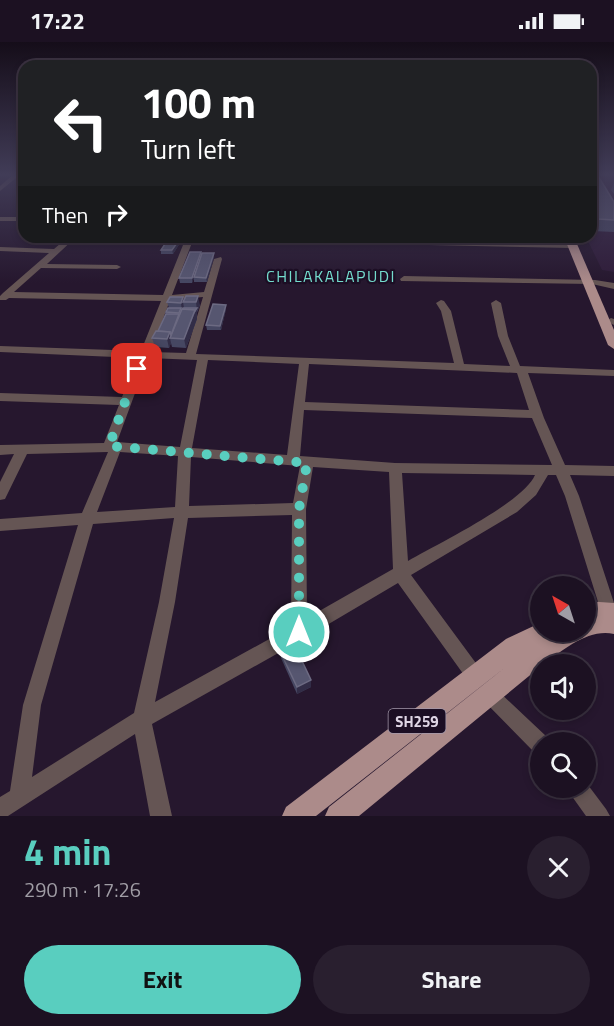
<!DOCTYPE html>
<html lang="en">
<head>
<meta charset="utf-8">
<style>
  body { margin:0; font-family:"Titillium Web",sans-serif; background:#291f2f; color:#f1f3f6; height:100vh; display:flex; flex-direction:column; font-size:22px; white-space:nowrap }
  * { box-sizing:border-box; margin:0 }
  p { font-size:20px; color:#a09da5 }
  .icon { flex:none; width:33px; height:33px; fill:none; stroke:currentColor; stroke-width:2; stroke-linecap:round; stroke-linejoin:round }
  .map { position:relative; height:774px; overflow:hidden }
  .side { display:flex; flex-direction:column; background:#1c1122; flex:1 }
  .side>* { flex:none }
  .guide { position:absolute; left:18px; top:18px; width:579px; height:183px; border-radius:18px; box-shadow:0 3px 9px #0003,0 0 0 2px #3a3140; background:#202124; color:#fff; overflow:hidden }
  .needle { width:39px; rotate:321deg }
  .tools { position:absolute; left:530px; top:534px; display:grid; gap:12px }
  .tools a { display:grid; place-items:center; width:66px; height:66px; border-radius:50%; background:#1c1122; box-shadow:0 3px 9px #0003,0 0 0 2px #3a3140; font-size:30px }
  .pin { position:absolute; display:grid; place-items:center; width:51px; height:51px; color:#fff; margin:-26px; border-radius:12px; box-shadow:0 3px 9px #0006 }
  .me { position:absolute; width:66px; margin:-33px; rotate:0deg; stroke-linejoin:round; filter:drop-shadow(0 0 4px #0008) }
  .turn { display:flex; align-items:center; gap:21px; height:126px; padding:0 24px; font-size:27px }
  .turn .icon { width:78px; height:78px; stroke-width:2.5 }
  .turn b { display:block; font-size:42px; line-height:51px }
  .then { display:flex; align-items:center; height:57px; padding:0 24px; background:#0003; gap:12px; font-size:22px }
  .round { display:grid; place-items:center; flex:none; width:63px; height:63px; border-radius:32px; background:#291f2f }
  .overview { display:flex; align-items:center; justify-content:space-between; height:102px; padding:0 24px }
  h1 { font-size:36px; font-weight:700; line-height:45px; color:#59cebf }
  .action { display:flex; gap:12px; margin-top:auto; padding:12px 24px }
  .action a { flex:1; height:69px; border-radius:36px; background:#59cebf; color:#111; font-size:24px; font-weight:700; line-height:69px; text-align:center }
  .action a+a { background:#291f2f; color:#f1f3f6 }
  .status { display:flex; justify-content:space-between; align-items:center; height:42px; padding:0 30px; background:#1c1122; direction:ltr }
  .status svg { height:16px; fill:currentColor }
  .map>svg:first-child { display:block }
  .built { fill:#2f1c39 }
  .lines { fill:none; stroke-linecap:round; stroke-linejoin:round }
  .minor { fill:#655554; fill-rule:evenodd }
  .major { fill:#ac8b8a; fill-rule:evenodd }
  .wall { fill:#464762 }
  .shaded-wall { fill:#322d47 }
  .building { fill:#565670; stroke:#6c6a82; stroke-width:1.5 }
  .route { stroke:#59cebf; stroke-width:10; stroke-dasharray:0 18 }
  .labels { text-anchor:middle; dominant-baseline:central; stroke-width:4.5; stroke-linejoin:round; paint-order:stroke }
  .shield { fill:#1c0e24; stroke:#a499ab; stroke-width:1.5 }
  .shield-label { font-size:15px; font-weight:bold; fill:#dfd5e5 }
  .far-quarter-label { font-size:16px; letter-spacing:1.5px; fill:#74ddce; stroke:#1c0e24 }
</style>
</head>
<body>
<div class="status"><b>17:22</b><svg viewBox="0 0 49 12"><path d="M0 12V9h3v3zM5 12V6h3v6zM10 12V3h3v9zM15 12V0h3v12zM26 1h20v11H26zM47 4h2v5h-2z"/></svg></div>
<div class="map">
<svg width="614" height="774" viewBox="0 0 614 774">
  <rect width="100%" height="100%" fill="#26172e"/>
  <polygon class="built" points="591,132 614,135 614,230 602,228 586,195 591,195"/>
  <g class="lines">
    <g class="minor">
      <polygon points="14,132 21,132 0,149 0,144"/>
      <rect x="0" y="175" width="24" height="4"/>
      <path d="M68,195H76L47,222L117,223L121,225L117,227L41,226L14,250L163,253L185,198L159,197L155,195H264L576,202V206H573L193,198L172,253L204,250L214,217L221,215L222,217L196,312L454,321L441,269L436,261L441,258L444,259L451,269L464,322L510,324L498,294L491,261L496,258L501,261L508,294L520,324L614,328V334L528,331L544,376L565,423L614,424V434L570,433L579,454L614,561V576L609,578L603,576L565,454L556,433H548L536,453L517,470L411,533L481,628L484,634L481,640L475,643L469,640L398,541L305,596L152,682L172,774H150L135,692L8,774H0V755L10,749L23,663L78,483L0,489V477L82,471L108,410L27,412L5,457L0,458V440L14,412L0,413V403L104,401L119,363L0,359V351L122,355L138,316L0,310V304L141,309L161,259L9,256L6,258H0V254L3,251L49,211L0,209V205L54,207ZM203,255L186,311L151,310L170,258ZM148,316L197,318L180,405L117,400ZM208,318L299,322L287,413L192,406ZM309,322L517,331L529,368L305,360ZM304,368L532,376L552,423L395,421L300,414ZM120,410L178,414L175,465L97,470ZM191,415L300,424L293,461L189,464ZM313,425L389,430L393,527L307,576L306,467ZM402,431L535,433C523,461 437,502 408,519ZM292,473L291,585L155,660L175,560L188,476ZM174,476L159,560L134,671L32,735L41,663L93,482Z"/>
      <polygon points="404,234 595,238 614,241 614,247 592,242 401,239 400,237"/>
      <polygon points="611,276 614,277 614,283 606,279"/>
      <polygon points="490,644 496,647 547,695 549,700 540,700 540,712 533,709 484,659 481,653 484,647"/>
      <polygon points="585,739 606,767 610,774 586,774 571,753 568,746 585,746"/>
    </g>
    <g class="major">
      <polygon points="564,195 574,195 614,288 614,307 608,303"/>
      <path d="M585,559L614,561V592C589,586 563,608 544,622H540V625L359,774H325L329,765L507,624L316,774H282L286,765L506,597L540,581V590H585Z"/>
    </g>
  </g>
  <g class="wall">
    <polygon points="591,132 614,160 614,190 593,189 591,185"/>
    <polygon points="614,140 614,152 611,148"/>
    <polygon points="180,197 180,201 173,212 161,212 161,208"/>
    <polygon points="201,210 202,213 214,211 214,215 207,240 194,240 194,236 192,241 180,241 179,236"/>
    <polygon points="186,254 200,263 196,273 197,277 186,306 172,305 171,301 169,306 155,305 152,296 158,289 166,270 169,266 167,260 184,257"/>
    <polygon points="226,263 226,267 221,288 207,288 206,283"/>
    <polygon points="280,609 311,645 297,652 281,616"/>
  </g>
  <g class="shaded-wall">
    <polygon points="180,197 180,201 173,212 172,208"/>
    <polygon points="201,210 202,214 192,241 192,236"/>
    <polygon points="214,211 214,215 207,240 206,236"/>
    <polygon points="198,254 200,263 197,269 196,260"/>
    <polygon points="183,255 184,260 183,260 184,266 182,270 181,261"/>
    <polygon points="226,263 226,267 221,288 220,284"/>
    <polygon points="197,266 197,277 186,306 184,297"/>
    <polygon points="170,290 171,296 170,296 171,301 169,306 167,297"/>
    <polygon points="311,638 311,645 297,652 297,645"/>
  </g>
  <g class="building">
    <polygon points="591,132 597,132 614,160 614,178 598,177 591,165"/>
    <polygon points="169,196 180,197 172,208 161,208"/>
    <polygon points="190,210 201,210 192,236 179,236"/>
    <polygon points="202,211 214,211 206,236 194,235"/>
    <polygon points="186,254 198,254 196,260 183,260"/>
    <polygon points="170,255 183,255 181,261 167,260"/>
    <polygon points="213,262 226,263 220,284 206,283"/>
    <polygon points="168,266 181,266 179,271 166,270"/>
    <polygon points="183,266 197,266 195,269 195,268 182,268"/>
    <polygon points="182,267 195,268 184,297 170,296"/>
    <polygon points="166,272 179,272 171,293 170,290 158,289"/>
    <polygon points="156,289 170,290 167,297 152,296"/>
    <polygon points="294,602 311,638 297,645 280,609"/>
  </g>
  <linearGradient id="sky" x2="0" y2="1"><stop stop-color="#150d19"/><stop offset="0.55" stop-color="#413c57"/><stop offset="1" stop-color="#413c57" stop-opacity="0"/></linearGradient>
  <rect width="614" height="241" fill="url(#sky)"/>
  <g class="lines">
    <polyline class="route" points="137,327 109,404 307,421 299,467 299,590"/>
  </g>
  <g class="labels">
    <rect class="shield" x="388.5" y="667" width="57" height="24" rx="4.5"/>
    <g class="shield-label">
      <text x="417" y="679">SH259</text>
    </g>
    <g class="far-quarter-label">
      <text x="331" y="234">CHILAKALAPUDI</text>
    </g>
  </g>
</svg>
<div class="tools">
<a><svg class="needle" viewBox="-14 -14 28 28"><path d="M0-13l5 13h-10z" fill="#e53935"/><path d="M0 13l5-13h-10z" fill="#a09da5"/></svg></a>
<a><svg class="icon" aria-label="sound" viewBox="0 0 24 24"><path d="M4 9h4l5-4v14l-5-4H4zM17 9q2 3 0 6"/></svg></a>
<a><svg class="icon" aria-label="search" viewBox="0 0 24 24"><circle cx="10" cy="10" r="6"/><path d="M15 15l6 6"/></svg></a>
</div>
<div class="pin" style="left:137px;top:327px;background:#d93025"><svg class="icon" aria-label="arrive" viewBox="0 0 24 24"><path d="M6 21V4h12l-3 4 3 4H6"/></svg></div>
<svg class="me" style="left:299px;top:590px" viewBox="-20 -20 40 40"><circle r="17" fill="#59cebf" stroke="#fff" stroke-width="3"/><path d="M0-11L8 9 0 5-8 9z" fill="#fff"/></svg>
<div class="guide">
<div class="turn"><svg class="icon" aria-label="left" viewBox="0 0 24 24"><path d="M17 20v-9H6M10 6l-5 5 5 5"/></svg><div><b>100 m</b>Turn left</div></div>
<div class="then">Then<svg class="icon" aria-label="right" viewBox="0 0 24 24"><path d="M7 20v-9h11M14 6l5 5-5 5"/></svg></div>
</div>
</div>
<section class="side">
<div class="overview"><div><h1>4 min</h1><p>290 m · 17:26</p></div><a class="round"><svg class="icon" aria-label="close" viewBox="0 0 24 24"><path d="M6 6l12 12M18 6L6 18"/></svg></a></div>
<div class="action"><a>Exit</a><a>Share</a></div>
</section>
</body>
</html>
